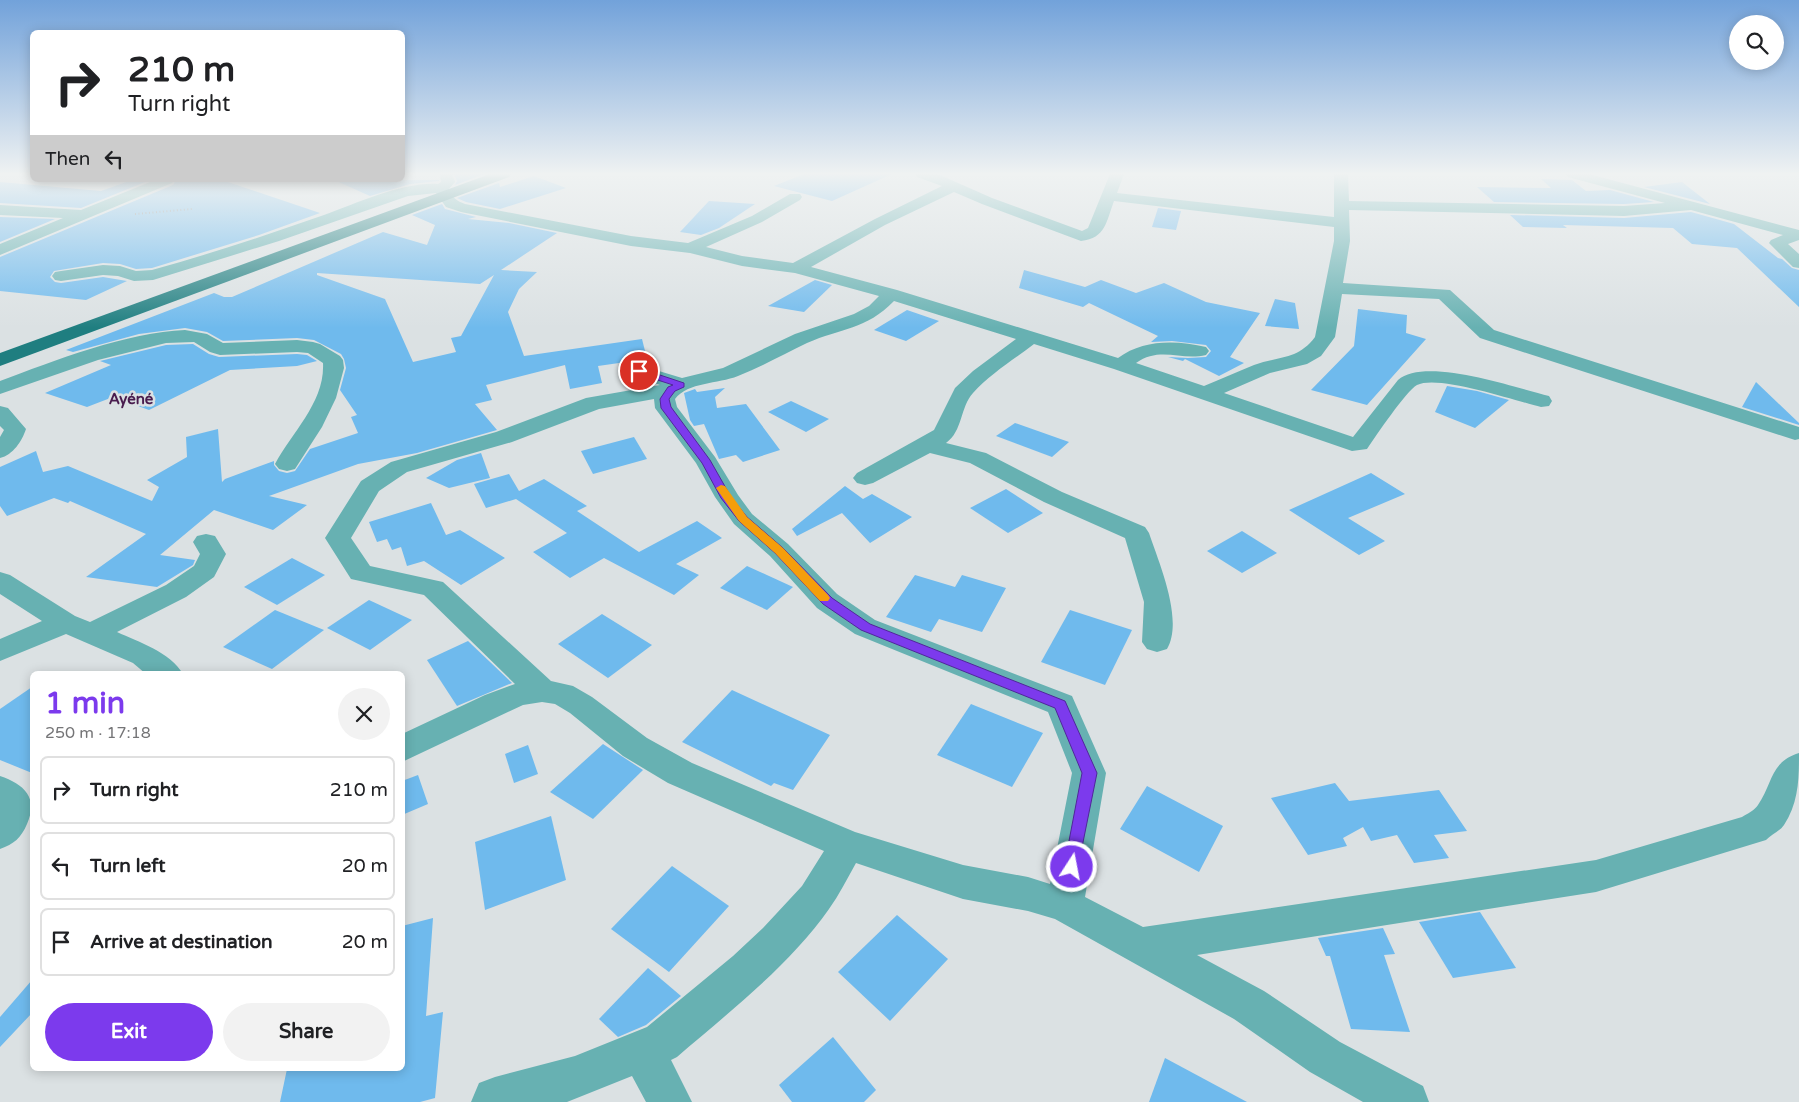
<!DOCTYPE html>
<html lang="en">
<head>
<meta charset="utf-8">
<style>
  body { margin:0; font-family:"Varela Round",sans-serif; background:#f2f2f2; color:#202124; height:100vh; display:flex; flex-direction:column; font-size:19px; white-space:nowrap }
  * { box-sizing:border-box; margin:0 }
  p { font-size:16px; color:#757577 }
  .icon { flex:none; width:28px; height:28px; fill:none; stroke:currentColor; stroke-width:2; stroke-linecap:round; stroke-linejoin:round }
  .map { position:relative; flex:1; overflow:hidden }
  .side { position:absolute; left:30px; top:671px; width:375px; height:400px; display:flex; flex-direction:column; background:#fff; border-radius:8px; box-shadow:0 2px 12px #0003 }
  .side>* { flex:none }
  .guide { position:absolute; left:30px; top:30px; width:375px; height:152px; border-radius:8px; box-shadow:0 2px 12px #0003; background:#fff; color:#202124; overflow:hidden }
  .controls { position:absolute; left:1729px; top:15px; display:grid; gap:10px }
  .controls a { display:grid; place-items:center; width:55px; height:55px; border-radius:50%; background:#fff; box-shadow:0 2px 12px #0003; font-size:25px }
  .pin { position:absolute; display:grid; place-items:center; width:42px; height:42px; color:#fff; margin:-21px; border:2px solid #fff; border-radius:50%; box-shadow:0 1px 5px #0007 }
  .me { position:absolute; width:55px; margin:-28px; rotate:11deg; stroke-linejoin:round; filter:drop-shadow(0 0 4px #0008) }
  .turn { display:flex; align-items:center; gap:18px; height:105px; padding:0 15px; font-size:22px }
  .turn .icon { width:65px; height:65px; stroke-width:2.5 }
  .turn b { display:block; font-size:35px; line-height:42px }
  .then { display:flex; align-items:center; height:48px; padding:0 15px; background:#0003; gap:10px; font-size:19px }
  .round { display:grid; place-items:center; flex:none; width:52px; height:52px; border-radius:26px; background:#f2f2f2 }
  .headline { display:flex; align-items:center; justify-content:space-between; height:85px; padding:0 15px }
  h1 { font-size:30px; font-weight:800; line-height:38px; color:#7c3aed }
  .primary-button { display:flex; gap:10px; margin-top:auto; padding:10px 15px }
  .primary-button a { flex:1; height:58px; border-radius:30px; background:#7c3aed; color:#fff; font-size:20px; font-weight:800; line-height:58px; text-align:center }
  .primary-button a+a { background:#f2f2f2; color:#202124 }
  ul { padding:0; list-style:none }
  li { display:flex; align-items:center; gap:15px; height:68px; margin:0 10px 8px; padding:0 5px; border:2px solid #e0e0e0; border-radius:8px }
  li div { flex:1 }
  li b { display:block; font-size:19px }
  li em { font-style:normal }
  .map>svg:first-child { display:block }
  .building { fill:#6fbaed; fill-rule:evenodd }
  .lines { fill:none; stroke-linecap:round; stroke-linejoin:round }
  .path { stroke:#858a8b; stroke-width:2; stroke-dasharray:1 2.5; stroke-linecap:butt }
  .minor { fill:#67b1b2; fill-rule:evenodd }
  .primary { fill:#1f7e80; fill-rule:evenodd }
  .route { fill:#7c3aed; stroke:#51269a }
  .slow { fill:#f59e0b }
  .labels { text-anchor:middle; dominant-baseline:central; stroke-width:5; stroke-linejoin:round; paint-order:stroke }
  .quarter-label { font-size:15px; font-weight:bold; fill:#491c4e; stroke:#dbe1e3 }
</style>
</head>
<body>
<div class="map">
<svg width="1799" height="1102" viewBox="0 0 1799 1102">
  <rect width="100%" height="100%" fill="#dbe1e3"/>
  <g class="building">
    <polygon points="454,174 484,174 455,185 457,181"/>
    <polygon points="804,174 892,174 832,201 774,186"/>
    <polygon points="534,176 566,188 500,209 466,202 457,198 499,183 500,187"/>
    <polygon points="1541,179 1572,180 1586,191 1610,190 1654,202 1624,204 1494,202 1477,187 1551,188"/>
    <polygon points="132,180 145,182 81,208 0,203 0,182 101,191"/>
    <polygon points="176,180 222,180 320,213 259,235 152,268 136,269 120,264 103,263 54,271 50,277 55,282 61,283 103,277 127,281 86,300 0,291 0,257 173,185"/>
    <polygon points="334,180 439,180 439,181 410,184 370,196"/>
    <polygon points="1682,182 1710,204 1644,187"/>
    <polygon points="709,201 755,204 719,228 701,235 680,232"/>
    <path d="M442,204L445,209L476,217L468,219L509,223L557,233L501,270L537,272L519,289L508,312L524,356L642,339L647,359L598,366L602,383L570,389L565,365L486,385L492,400L475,404L497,430L417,453L358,464L269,496L307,505L273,530L214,510L160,555L195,560L193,565L157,587L86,577L146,534L70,501L68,503L54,498L7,516L0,506V467L36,451L43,472L68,466L152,501L159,487L147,480L187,457L186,437L218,429L222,482L225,479L274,461V465L279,471L287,473L295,471L310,449L358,433L351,417L357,415L340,390L346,368L344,359L341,354L314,340L297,338L223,341L207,332L185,328L139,334L73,352L66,350L214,293L224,297H232L383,232L427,245L435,225L412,215ZM317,273L480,284L494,275L461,336L451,338L456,352L413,362L385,299L317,275Z"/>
    <polygon points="1158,208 1181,211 1176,230 1152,227"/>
    <polygon points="1691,212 1734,224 1778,258 1782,259 1792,268 1799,270 1799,307 1737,248 1692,244 1673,228 1563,225 1567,228 1523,227 1510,215 1624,218"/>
    <polygon points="0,217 55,219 0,242"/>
    <polygon points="1024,270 1085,287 1101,280 1136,293 1164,283 1206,302 1260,313 1230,357 1244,363 1219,376 1185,359 1183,361 1168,357 1188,358 1206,357 1211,351 1206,345 1172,341 1151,342 1158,336 1089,303 1083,307 1019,288"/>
    <polygon points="815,280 832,285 804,312 768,306"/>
    <polygon points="1275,299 1295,303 1299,329 1265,326"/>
    <polygon points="1358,309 1407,315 1406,333 1426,339 1367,405 1311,390 1354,346"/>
    <polygon points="907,310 939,321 906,341 874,330"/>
    <polygon points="193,344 209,354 219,357 297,354 307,355 317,361 297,366 230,370 149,410 113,397 87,407 45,393 111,365 100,361 166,345"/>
    <polygon points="1756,382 1799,423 1799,425 1742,407"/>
    <polygon points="1447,386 1477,391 1509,400 1475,428 1435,412"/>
    <polygon points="725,388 715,397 717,408 746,404 780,450 743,462 736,455 719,459 704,424 694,426 690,420 684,393 695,389 697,392"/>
    <polygon points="791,401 829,419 806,432 768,412"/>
    <polygon points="1015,423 1069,442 1052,457 996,436"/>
    <polygon points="634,437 647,459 593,474 581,451"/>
    <polygon points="481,453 490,478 449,488 426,478 457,460"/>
    <polygon points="1371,473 1405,494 1348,518 1385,541 1359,555 1289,510"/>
    <polygon points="509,474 519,491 544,479 587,506 577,511 639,552 697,521 722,538 676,564 699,575 674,595 604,558 570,578 533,552 567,533 516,499 486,508 474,484"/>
    <polygon points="845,486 863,499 872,494 912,517 870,543 842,513 797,536 792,529"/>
    <polygon points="1006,489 1043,513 1008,533 970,508"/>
    <polygon points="431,503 446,535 460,530 505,558 461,585 424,561 407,566 401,547 392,550 387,539 377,542 369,522"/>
    <polygon points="1242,531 1277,553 1242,573 1207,551"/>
    <polygon points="292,558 325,575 277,605 244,587"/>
    <polygon points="747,566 793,587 767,610 720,588"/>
    <polygon points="915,575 955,587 962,575 1006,588 982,632 939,619 931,632 886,617"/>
    <polygon points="369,600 412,620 370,650 327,628"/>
    <polygon points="275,610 324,630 272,669 223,647"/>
    <polygon points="1070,610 1132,630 1105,685 1041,662"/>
    <polygon points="602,614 652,645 608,678 558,644"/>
    <polygon points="468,641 512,683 457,706 427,660"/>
    <polygon points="32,687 32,773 0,760 0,709"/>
    <polygon points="732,690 830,735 793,790 774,783 771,786 682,742"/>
    <polygon points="971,704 1043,733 1012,787 937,755"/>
    <polygon points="603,744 643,770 593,819 550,792"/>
    <polygon points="528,745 538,774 514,783 505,754"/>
    <polygon points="418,775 428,804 402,815 402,781"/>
    <polygon points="1335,783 1349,801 1439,790 1467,831 1434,835 1449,858 1414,863 1397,835 1371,841 1363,827 1343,838 1347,846 1308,855 1271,798"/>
    <polygon points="1147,786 1223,826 1199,872 1120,829"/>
    <polygon points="551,816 566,880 485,910 475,842"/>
    <polygon points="672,866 729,906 669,972 611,929"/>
    <polygon points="1480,912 1516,968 1453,978 1419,922"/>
    <polygon points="897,915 948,959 890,1021 838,972"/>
    <polygon points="433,918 426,1016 443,1012 435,1098 420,1102 280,1102 287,1069 402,1069 402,926"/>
    <polygon points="1383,928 1395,954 1384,955 1410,1032 1351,1029 1330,956 1326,956 1318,938"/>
    <polygon points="648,968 681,996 646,1025 618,1037 599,1019"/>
    <polygon points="32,980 32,1013 0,1047 0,1017"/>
    <polygon points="833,1037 876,1090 864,1102 792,1102 779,1085"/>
    <polygon points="1165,1058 1247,1102 1149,1102"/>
  </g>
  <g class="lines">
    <polyline class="path" points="135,214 192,209"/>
    <g class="minor">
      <path d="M440,174H452L455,182L449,189C452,198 457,201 465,204L631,236L688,243L752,216L790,194H800L802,197L800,200L762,222L706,247L742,256L793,263L875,219L942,186L917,177L915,174L940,175L992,198L1082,231L1088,228L1110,174H1124L1117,193L1334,217V174H1348L1349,201L1624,206L1665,203L1568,177L1566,174H1589L1799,230V240L1788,244L1799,254V268L1793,267L1769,243L1771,240L1783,235L1691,210L1624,216L1349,210L1350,241L1343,283L1450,290L1494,330L1799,427V439L1795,440L1480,338L1439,299L1342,294L1335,337L1321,356L1307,364L1270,373L1224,393L1353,437L1398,380C1425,356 1516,388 1549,396L1552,401L1549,406L1541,407C1516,401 1438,374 1417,385C1406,391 1376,436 1367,449L1352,451L1114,369L1034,344C1013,360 990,374 973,393C960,407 963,431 946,443L986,453L1062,492L1145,527L1149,533C1159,563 1184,620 1167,649L1157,652L1147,649L1142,642L1144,602L1125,538L1044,502L970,463L930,453L873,483L865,485L857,483L853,478L857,473L934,430L955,388L973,371L1016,339L894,301C866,330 841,328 807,343C784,354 761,367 738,376C718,384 688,382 675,399L677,407L715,457L738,495L752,514L788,544L837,594L875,620L1072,696L1106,773L1085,897L1143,927L1596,860L1742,817C1747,814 1755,810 1758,805C1773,783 1770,762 1799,753C1799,778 1799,802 1784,825C1780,831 1771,835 1766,840L1596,892L1197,955L1264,991L1340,1042L1423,1086L1429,1102H1363L1310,1072L1234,1019L1055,919L1028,911L963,899L856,863C847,879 839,895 829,909C789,966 729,1012 677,1057L671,1060L692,1102H646L632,1076L567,1102H471L479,1083L495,1077L575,1056L647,1027L733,956L763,928L802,886L824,851L668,783L623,756L570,713L555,704L542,702L523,705L402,762V734L485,695L515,684L424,595L351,579L325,538L361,481L391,462L496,432L586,398L660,385L632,375L629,371L632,367L639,365L682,378L723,368L795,334L854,314L869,306L879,296L795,273L742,266L690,253L631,246L461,212L446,207L436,193L408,196L279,241L153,280L134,281L118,276L103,275L61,281L55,280L52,276L55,272L61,271L103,265L120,266L136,271L152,270C210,254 267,235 324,215C358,203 402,182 438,184L441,182ZM954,192L982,204L1081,241C1106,238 1106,222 1114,201L1334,227V241L1315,337C1298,360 1279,356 1254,365C1237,372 1221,379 1204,386L1136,363C1160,346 1181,361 1206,355L1209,351L1206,347C1177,340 1143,339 1118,358L897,290L811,267L885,225ZM654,399L655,408L696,463L715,497L734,524L770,556L817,608L855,634L1048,712L1072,773L1050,884L1028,877L963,865L855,832L692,763L647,738L592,697L573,686L551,681L443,582L370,566L351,538L379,491L407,472L512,442L599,409Z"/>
      <polygon points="155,180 174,180 172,183 0,255 0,244 63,218 0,215 0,205 81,210"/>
      <path d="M185,330L207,334L223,343L297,340L313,342L320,344L340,356L343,360L344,368L336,398L322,427L295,469L287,471L279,469L275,464C292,432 325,402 323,363L308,353L297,352L220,355L210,352L194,342L166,343L98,360L0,394V381C53,361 128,332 185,330Z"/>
      <path d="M0,406L8,408L26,429C22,441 13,455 0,458V437L4,430L0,426Z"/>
      <path d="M206,534L215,536L226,554L214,577L186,597L117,632C139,642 170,652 183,674H146L133,663L66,634L0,661V639L42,621L0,594V572L10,575L75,616L90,622L166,585L194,566L200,554L193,542L197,536Z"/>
      <path d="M0,776C24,784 39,798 27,824C21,838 14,844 0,849Z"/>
    </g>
    <polygon class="primary" points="490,174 511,174 509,177 0,366 0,353"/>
  </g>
  <linearGradient id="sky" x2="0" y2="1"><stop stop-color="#72a2da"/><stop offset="0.53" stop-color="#eff2f2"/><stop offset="1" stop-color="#eff2f2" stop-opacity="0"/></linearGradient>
  <rect width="1799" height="328" fill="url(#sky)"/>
  <polygon class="route" points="639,368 684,383 684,387 675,391 669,399 671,407 710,460 731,497 747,517 783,548 832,598 870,624 1065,701 1097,773 1077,872 1072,874 1066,872 1064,867 1082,773 1055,708 861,630 823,604 775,553 739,521 721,498 702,463 661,408 660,399 668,387 673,385 636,373 635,371"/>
  <polygon class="slow" points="721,485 725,486 747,517 783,548 828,595 830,598 828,601 820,601 775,553 739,521 716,488"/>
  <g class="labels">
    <g class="quarter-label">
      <text x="131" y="399">Ayéné</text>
    </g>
  </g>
</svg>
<div class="controls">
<a><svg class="icon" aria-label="search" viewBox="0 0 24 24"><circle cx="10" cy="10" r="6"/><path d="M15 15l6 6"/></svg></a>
</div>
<div class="pin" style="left:639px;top:371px;background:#d93025"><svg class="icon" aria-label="arrive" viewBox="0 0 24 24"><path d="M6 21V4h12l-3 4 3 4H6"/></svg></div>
<svg class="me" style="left:1072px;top:867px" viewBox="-20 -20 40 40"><circle r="17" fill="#7c3aed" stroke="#fff" stroke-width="3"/><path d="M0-11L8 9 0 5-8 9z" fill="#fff"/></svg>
<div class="guide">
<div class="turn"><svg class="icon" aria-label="right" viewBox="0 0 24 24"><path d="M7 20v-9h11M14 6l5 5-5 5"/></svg><div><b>210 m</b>Turn right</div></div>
<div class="then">Then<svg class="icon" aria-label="left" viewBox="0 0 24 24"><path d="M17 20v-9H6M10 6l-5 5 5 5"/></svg></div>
</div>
<section class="side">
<div class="headline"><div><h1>1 min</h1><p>250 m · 17:18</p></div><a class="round"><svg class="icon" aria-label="close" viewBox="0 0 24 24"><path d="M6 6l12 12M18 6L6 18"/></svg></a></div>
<ul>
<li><svg class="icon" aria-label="right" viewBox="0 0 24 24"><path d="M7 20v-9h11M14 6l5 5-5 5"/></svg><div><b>Turn right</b></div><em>210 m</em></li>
<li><svg class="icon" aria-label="left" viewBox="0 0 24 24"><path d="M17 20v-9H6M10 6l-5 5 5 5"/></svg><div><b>Turn left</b></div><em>20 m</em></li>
<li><svg class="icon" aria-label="arrive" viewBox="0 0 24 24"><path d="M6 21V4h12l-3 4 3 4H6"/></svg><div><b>Arrive at destination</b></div><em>20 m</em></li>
</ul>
<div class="primary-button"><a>Exit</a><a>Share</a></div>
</section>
</div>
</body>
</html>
